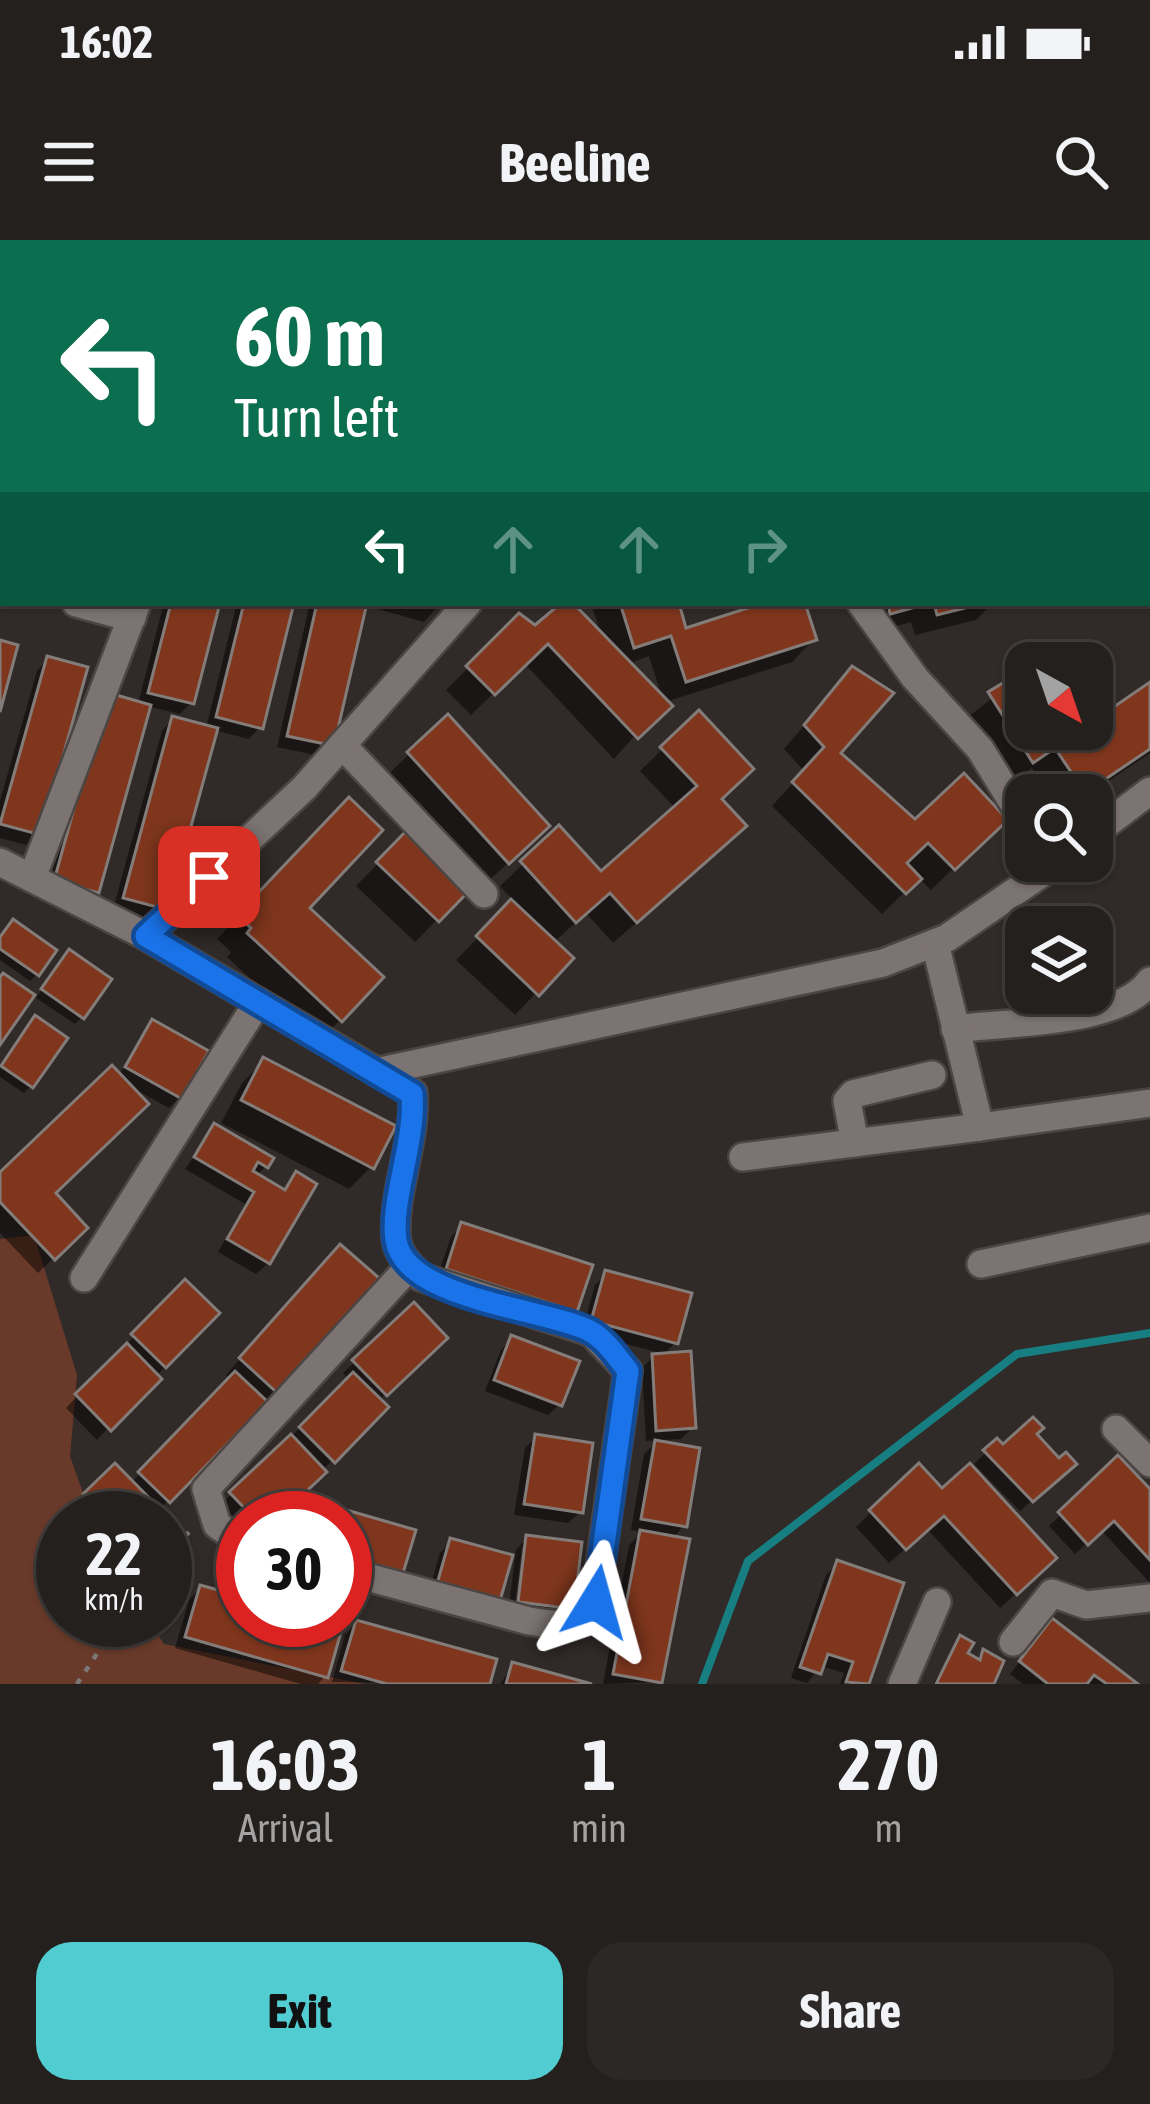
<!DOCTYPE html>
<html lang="en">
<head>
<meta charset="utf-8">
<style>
  body { margin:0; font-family:"Asap Condensed",sans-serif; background:#2c2827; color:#f1f3f6; height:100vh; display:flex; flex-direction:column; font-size:45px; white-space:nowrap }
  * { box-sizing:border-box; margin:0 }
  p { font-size:39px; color:#a3a3a4 }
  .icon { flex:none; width:66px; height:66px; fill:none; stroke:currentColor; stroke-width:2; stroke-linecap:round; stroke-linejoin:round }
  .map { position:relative; height:1444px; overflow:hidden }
  .sheet { display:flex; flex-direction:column; background:#24201e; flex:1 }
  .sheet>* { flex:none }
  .banner { position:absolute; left:0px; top:0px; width:1152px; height:366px; box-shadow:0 3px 9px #0004,0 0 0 3px #413e3c; background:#0b6e4f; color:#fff; overflow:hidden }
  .needle { width:78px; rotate:140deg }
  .controls { position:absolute; left:1005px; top:402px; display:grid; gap:24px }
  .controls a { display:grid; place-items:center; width:108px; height:108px; border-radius:24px; background:#24201e; box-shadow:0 3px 9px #0004,0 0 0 3px #413e3c; font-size:60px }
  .speed { position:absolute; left:36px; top:1251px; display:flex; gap:24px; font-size:60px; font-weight:700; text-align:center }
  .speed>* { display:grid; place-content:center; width:156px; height:156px; border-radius:50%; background:#24201e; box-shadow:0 3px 9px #0004,0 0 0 3px #413e3c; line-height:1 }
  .speed small { font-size:30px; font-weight:400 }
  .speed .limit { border:18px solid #d22; background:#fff; color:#111 }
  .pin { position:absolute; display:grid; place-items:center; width:102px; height:102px; color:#fff; margin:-51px; border-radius:24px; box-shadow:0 6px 18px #0006 }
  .me { position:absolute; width:132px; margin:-66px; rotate:8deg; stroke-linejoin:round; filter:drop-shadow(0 0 9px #0008) }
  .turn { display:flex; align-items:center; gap:42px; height:252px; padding:0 36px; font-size:54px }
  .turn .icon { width:156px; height:156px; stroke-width:2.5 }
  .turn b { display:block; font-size:84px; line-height:102px }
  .lanes { display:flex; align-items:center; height:114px; padding:0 36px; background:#0003; justify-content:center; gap:60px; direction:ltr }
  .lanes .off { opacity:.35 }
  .eta { display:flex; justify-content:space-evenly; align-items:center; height:204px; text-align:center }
  .eta b { font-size:72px; font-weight:700; line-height:84px }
  .primary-button { display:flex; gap:24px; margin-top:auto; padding:24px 36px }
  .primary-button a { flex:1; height:138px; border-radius:36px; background:#51ccd1; color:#111; font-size:48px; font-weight:700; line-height:138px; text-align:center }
  .primary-button a+a { background:#2c2827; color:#f1f3f6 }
  .status { display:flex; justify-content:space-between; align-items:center; height:84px; padding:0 60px; background:#24201e; direction:ltr }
  .status svg { height:33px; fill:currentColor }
  header { display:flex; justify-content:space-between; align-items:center; height:156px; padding:0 36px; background:#24201e; font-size:54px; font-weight:700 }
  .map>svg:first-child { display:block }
  .green { fill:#693a2a }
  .shadow { fill:#0007; fill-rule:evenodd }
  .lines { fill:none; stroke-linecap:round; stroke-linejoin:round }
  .stream { stroke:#177e81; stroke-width:8 }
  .building { fill:#7f361d; stroke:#847c79; stroke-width:3 }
  .minor-casing { stroke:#4b4644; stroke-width:32 }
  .path { stroke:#7d7776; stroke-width:4.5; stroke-dasharray:6 9; stroke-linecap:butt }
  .minor { stroke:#7c7472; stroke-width:27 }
  .route-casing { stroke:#114b97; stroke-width:30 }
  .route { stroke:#1a73e8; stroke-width:21 }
</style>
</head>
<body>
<div class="status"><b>16:02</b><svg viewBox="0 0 49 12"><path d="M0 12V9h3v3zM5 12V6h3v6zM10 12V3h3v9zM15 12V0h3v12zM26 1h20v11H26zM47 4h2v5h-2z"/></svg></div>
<header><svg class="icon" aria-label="menu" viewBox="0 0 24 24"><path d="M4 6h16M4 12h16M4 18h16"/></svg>Beeline<svg class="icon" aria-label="search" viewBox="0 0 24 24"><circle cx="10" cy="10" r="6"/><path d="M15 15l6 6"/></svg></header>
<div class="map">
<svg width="1150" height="1444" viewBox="0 0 1150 1444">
  <rect width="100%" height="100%" fill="#302a28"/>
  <polygon class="green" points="34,995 77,1135 70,1216 92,1278 63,1278 63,1380 148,1380 164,1404 365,1444 0,1444 0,999"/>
  <g class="shadow">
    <polygon points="0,0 12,0 3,3 0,44"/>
    <polygon points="100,0 148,0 145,3"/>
    <polygon points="176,0 213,0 210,3"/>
    <polygon points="384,0 444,0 382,3"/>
    <polygon points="461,0 521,0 459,3"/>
    <polygon points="710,0 789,0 786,3"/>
    <polygon points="164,363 216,363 191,463 180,474 147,466 96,651 84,663 45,652 95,467 138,464"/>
    <polygon points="237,363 291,363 260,487 249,499 214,490 154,680 113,669 162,491 173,479 206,488"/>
    <polygon points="310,363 364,363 332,505 320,516 277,507"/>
    <polygon points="379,363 441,363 424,382 378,369"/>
    <path d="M566,363L602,397L591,363H675L684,391L758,368L757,363H814L805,370L814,399L792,422L665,462L614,519L524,423L471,475L446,450L520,377L535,389ZM649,416L663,460L628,424Z"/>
    <polygon points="860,363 993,363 976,380 915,395 911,382 868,394"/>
    <polygon points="48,419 38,594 26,605 0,598 0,561 37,431"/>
    <polygon points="852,430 837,513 915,583 982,601 931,650 919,638 882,674 772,566 804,531 784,509"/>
    <polygon points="1026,432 1026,489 1092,489 1150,446 1150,513 1088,555 1050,555 1032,528 1010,543 968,477"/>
    <polygon points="699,474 719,559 721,608 613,703 586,673 553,703 569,718 515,775 456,720 514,661 500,646 559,590 600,635 676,569 640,531"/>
    <polygon points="409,514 524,608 485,644 387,536"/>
    <polygon points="327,583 305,668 340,780 318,802 227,717 231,712 217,699"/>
    <polygon points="406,595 465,651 415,702 356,646"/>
    <polygon points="0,698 37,734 30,741 0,720"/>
    <polygon points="63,720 82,777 75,784 36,758"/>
    <polygon points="153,783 180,857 169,868 131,847 52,954 84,988 38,1033 0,993 0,936 118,836"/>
    <polygon points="29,786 31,846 24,853 0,837 0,828"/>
    <polygon points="264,821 371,927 349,949 221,883 242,843"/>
    <polygon points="215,887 266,926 256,936 282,951 297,935 268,1023 256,1034 218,1012 245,964 185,929"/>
    <polygon points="462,985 575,1070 563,1082 436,1040 451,997"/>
    <polygon points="325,1023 282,1157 260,1165 157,1272 146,1278 93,1278 78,1263 115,1227 131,1243 231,1139 226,1135"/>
    <polygon points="606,1034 675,1103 664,1114 582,1092 595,1045"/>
    <polygon points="185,1043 215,1073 97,1200 66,1168"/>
    <polygon points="414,1066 444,1098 379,1160 385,1167 275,1278 243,1278 243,1289 220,1265 350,1140 343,1133"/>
    <polygon points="512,1098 560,1164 548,1175 485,1151 501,1110"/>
    <polygon points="653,1117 693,1187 681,1199 646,1201 642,1128"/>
    <polygon points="1033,1195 1061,1235 1020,1271 974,1224 997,1202 1002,1208"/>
    <polygon points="536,1197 580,1272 568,1283 514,1275 525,1208"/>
    <polygon points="656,1203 684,1286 671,1299 660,1442 603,1444 629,1305 642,1292 631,1290 644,1214"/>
    <polygon points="1118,1219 1150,1253 1150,1343 1101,1290 1075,1314 1049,1286"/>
    <polygon points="942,1253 1038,1333 1000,1368 927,1289 889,1323 856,1287 871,1272"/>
    <polygon points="527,1298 571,1367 560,1379 520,1374 528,1307 522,1307 514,1373 508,1373 516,1310"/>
    <polygon points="451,1301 509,1317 426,1362 440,1313"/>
    <polygon points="838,1324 900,1344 866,1444 840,1444 844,1433 821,1426 807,1443 791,1438 826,1335"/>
    <polygon points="200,1348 243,1360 243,1380 313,1380 325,1436 318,1444 301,1444 175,1408 189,1360"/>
    <polygon points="1053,1382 1133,1444 1023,1444 1010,1434"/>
    <polygon points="357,1383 494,1422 487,1444 332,1442 345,1395"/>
    <polygon points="961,1398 964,1415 975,1421 984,1413 1000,1422 991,1444 933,1444"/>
    <polygon points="513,1426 581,1444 500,1444"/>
  </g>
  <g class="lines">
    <polyline class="stream" points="702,1444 748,1321 1017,1114 1150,1093"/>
  </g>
  <g class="building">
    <polygon points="171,363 220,363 194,464 148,453"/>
    <polygon points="244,363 294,363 263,489 216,477"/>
    <polygon points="317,363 367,363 334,506 287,496"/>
    <polygon points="561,363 573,363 673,466 638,499 548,404 495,455 466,426 519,373 535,385"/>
    <polygon points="620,363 679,363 686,388 763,363 805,363 817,400 686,442 671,396 634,408"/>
    <polygon points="888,363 930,363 890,374"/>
    <polygon points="934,363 985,363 937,375"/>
    <polygon points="0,400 18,405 0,472"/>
    <polygon points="47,416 88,427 41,595 0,584"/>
    <polygon points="852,426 894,453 841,513 915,579 964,533 1008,580 955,630 928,603 907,623 922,639 906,654 792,542 824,507 804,485"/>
    <polygon points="1026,429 1026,489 1092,489 1092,482 1150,442 1150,509 1085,553 1055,508 1033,523 988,452"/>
    <polygon points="106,452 151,465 99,653 54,641"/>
    <polygon points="699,470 754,529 722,559 747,586 637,683 610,653 576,683 520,621 559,585 601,631 697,546 660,507"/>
    <polygon points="448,474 550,586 509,624 407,512"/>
    <polygon points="172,476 218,488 168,670 123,658"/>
    <polygon points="349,557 383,590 310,668 384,737 342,782 247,693 251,688 237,675"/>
    <polygon points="406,591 469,651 439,682 376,622"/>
    <polygon points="511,659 574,718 539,756 476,696"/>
    <polygon points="13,679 57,710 39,736 0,709 0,697"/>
    <polygon points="69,709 112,739 84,779 41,749"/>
    <polygon points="3,733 35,755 0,805 0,737"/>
    <polygon points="35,775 68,798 33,848 1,826"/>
    <polygon points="152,779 209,811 182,859 125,827"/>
    <polygon points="263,817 396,886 374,929 241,860"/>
    <polygon points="112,825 149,864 56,953 88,988 55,1020 0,962 0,932"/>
    <polygon points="214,883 274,918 268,928 258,922 253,931 285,950 296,931 317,944 270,1024 227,999 254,952 194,917"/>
    <polygon points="461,982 593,1025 577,1072 446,1029"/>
    <polygon points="340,1004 386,1044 284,1159 239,1118"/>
    <polygon points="605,1030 692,1053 678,1104 591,1081"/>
    <polygon points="185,1039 220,1073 166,1128 131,1094"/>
    <polygon points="414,1062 448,1098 387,1156 352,1120"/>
    <polygon points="511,1095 580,1121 562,1166 494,1140"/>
    <polygon points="127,1103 162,1139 111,1191 75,1154"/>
    <polygon points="691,1111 696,1188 656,1191 652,1114"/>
    <polygon points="235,1131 268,1162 170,1263 138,1232"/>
    <polygon points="353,1132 389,1167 335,1223 299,1187"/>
    <polygon points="1033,1177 1044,1188 1037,1194 1059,1218 1066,1212 1077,1224 1033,1262 983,1210 997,1198 1003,1204"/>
    <polygon points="291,1194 327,1232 278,1278 254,1278 229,1252"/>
    <polygon points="535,1194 593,1203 583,1273 524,1264"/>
    <polygon points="655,1200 700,1208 687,1287 641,1279"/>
    <polygon points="1118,1215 1150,1249 1150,1320 1114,1281 1088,1305 1058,1272"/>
    <polygon points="115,1223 160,1269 150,1278 106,1278 83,1254"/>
    <polygon points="919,1223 942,1248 970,1223 1057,1318 1017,1355 944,1276 906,1310 869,1270"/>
    <polygon points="336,1267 416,1290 401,1340 345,1324 345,1278 333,1278"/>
    <polygon points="640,1290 690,1299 662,1443 613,1434"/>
    <polygon points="526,1295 582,1302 574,1369 518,1362"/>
    <polygon points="450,1298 513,1315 498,1368 435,1351"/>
    <polygon points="837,1320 904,1343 869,1444 846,1442 853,1422 828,1414 821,1434 800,1427"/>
    <polygon points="200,1345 243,1357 243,1380 324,1380 343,1385 328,1438 185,1397"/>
    <polygon points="1052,1378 1138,1444 1107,1444 1094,1435 1087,1444 1048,1444 1019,1421"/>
    <polygon points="356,1380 497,1419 490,1444 387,1444 341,1431"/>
    <polygon points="960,1395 974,1403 968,1413 980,1420 983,1409 1004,1421 994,1444 936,1444"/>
    <polygon points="512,1422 592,1444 506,1444"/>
  </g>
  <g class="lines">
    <defs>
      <g id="minor">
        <polyline points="96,0 108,3"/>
        <polyline points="876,0 880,3"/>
        <polyline points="40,3 41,0"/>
        <polyline points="901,3 908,0"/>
        <polyline points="0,135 3,125"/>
        <polyline points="0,342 3,343"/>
        <polyline points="76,363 132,378"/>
        <polyline points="861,363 915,438 980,509 1026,584"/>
        <polyline points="342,505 484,654"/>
        <polyline points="1092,595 1150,551"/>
        <polyline points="0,622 146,696"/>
        <polyline points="32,638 137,363"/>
        <path d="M955,789C1007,782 1120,784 1150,741"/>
        <polyline points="376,832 883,723 947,698 1060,621"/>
        <polyline points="980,887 1150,863"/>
        <polyline points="855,903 847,861 853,854 932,835"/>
        <polyline points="743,917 980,887 935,703"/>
        <polyline points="981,1024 1150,988"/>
        <polyline points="84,1038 258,762"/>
        <polyline points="1116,1189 1150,1223"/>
        <polyline points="243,1303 217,1285 206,1249 410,1026"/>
        <path d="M345,1331L529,1381C557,1386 579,1389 595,1362L628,1131L591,1092L421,1037C410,1026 397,1014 396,997C393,950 416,902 413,853L146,696L304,548L468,363"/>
        <polyline points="1013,1402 1052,1353 1086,1365 1150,1358"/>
        <polyline points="902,1444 937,1362"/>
      </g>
    </defs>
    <use href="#minor" class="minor-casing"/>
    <g class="path">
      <polyline points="165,1319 189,1292"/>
      <polyline points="77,1444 119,1380"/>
    </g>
    <use href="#minor" class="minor"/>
  </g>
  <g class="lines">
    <defs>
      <path id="route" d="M209,637L146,696L412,854C416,901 390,961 396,1000C405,1060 544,1068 590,1091C606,1100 617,1117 628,1131L596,1362"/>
    </defs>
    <use href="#route" class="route-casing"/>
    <use href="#route" class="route"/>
  </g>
</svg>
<div class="controls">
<a><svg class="needle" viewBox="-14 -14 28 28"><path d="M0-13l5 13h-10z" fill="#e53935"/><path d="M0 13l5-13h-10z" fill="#a3a3a4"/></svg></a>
<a><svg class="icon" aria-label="search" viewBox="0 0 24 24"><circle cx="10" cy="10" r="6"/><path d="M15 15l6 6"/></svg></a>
<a><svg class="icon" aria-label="layers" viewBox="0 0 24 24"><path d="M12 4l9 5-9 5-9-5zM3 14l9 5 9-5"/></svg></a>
</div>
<div class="speed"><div>22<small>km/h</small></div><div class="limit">30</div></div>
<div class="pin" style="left:209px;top:637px;background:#d93025"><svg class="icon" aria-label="arrive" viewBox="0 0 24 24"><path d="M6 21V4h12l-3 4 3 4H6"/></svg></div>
<svg class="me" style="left:596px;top:1362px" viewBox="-20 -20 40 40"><path d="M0-17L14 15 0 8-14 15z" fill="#1a73e8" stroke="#fff" stroke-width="4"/></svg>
<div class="banner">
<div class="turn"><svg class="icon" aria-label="left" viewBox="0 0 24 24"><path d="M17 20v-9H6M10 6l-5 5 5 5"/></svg><div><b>60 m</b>Turn left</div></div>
<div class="lanes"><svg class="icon" aria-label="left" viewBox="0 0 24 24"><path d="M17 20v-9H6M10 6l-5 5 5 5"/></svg><svg class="icon off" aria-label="ahead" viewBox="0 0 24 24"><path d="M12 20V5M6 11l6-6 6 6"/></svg><svg class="icon off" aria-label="ahead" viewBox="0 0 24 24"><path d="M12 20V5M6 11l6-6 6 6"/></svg><svg class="icon off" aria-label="right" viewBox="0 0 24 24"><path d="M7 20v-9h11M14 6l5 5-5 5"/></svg></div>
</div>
</div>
<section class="sheet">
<div class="eta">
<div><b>16:03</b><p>Arrival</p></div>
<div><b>1</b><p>min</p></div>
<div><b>270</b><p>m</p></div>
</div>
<div class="primary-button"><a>Exit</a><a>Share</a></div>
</section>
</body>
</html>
